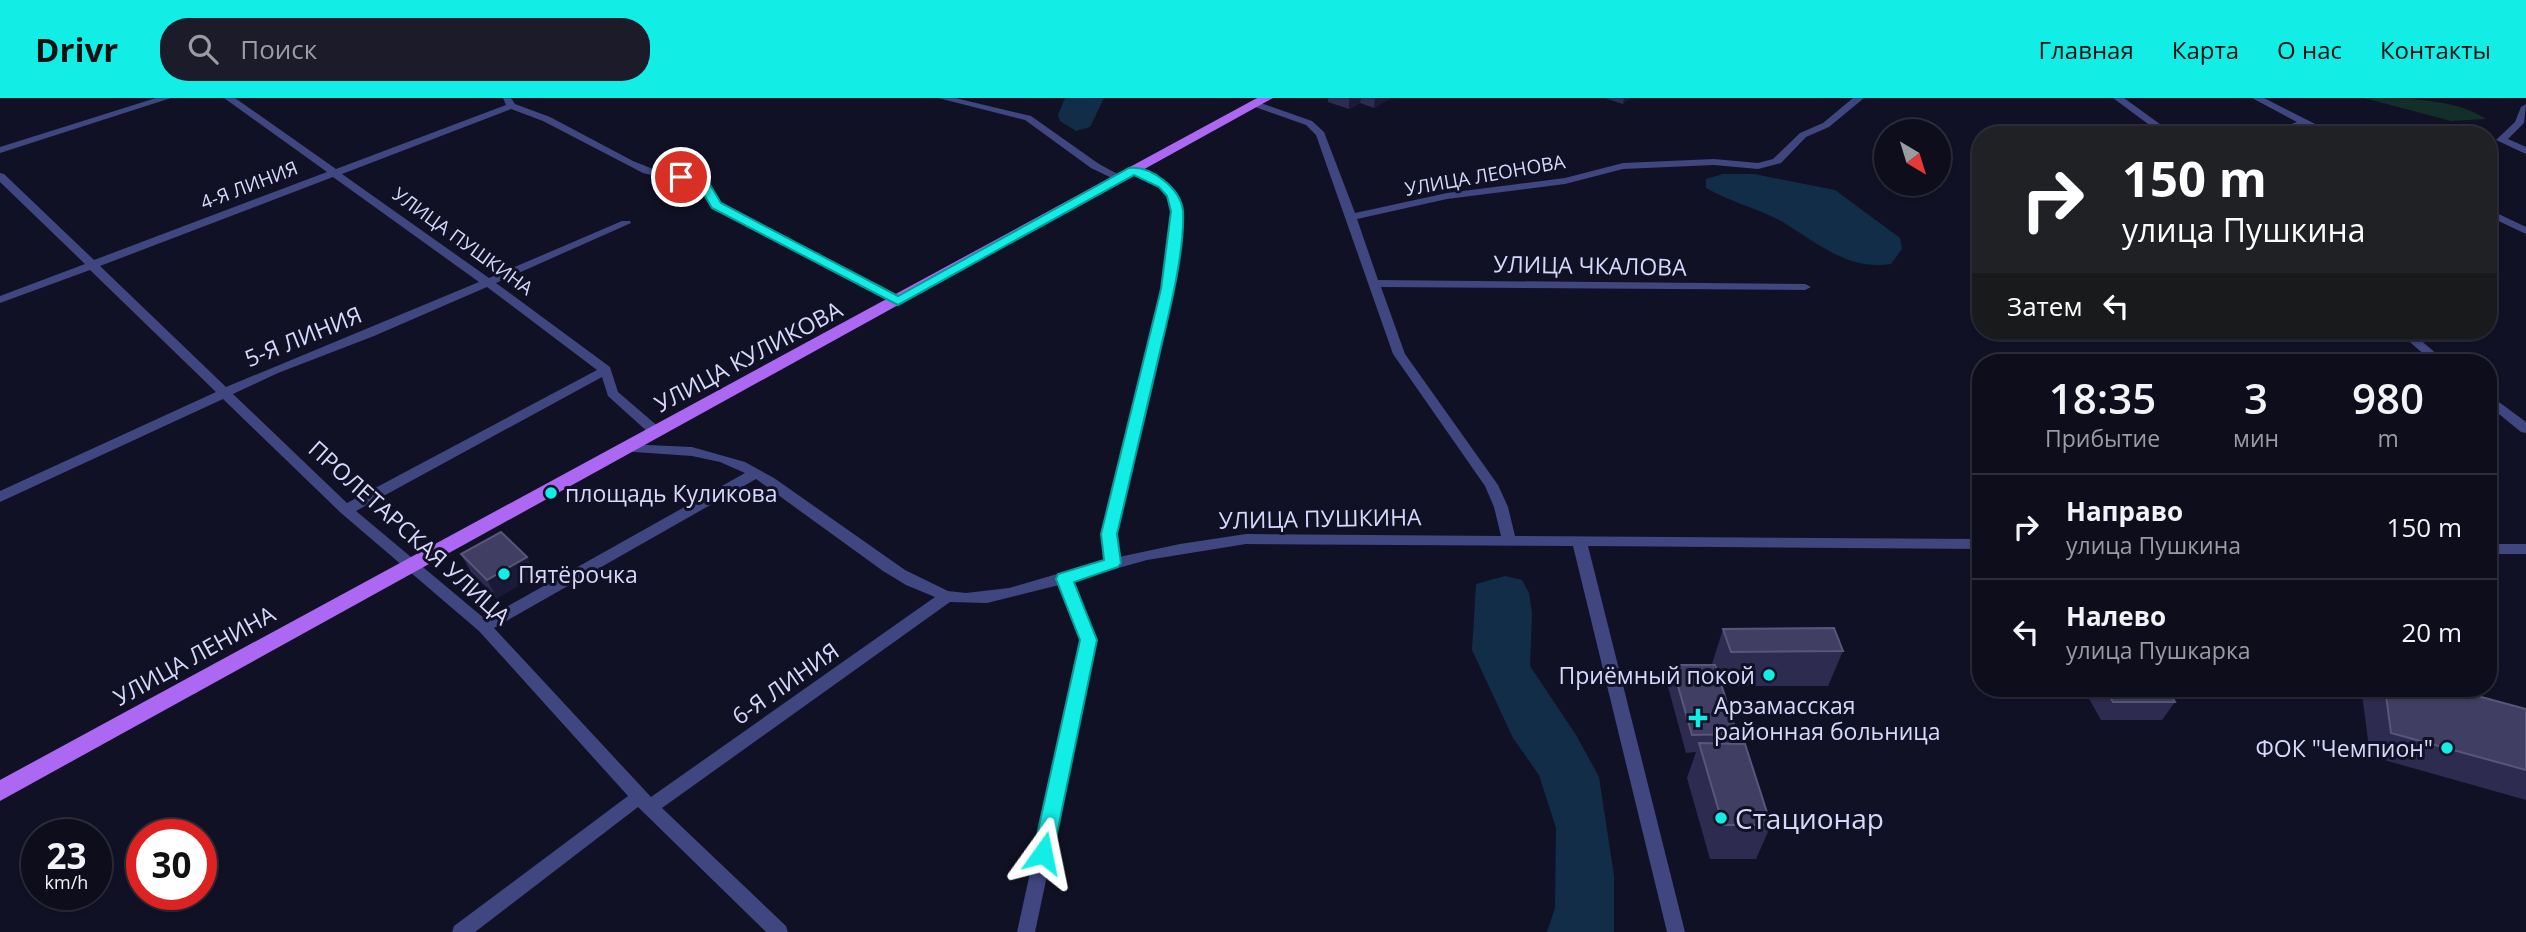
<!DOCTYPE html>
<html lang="ru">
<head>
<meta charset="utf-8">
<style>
  body { margin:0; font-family:"Open Sans",sans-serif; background:#1b1b29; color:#f1f3f6; height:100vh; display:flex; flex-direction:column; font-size:26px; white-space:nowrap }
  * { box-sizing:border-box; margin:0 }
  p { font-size:23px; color:#9a9ca3 }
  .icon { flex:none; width:38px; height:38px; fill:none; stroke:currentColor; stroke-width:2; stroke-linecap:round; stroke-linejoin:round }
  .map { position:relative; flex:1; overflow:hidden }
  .sheet { position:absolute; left:1972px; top:256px; width:525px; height:343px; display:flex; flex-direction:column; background:#0d0d1c; border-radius:28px; box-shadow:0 2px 5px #0004,0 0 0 2px #2d2d3b }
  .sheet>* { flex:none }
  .top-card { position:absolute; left:1972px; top:28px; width:525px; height:214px; border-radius:28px; box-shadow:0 2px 5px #0004,0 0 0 2px #2d2d3b; background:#202124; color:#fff; overflow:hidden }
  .needle { width:46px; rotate:142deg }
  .controls { position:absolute; left:1874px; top:21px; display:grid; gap:14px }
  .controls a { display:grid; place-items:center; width:77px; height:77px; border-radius:50%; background:#0d0d1c; box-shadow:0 2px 5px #0004,0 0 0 2px #2d2d3b; font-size:35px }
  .speed { position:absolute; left:21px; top:721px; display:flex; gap:14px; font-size:35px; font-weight:700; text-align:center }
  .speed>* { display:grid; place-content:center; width:91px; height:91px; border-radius:50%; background:#0d0d1c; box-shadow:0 2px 5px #0004,0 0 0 2px #2d2d3b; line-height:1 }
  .speed small { font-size:18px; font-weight:400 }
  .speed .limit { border:10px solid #d22; background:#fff; color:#111 }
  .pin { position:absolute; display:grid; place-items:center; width:60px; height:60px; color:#fff; margin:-30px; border:4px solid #fff; border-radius:50%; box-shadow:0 2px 7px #0007 }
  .me { position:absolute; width:77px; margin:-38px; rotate:12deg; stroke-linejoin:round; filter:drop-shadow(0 0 5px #0008) }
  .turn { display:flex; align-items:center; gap:24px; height:147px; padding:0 35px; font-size:32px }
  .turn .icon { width:91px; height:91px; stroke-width:2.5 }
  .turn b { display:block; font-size:49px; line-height:60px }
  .then { display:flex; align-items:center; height:66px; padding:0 35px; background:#0003; gap:14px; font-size:26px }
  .eta { display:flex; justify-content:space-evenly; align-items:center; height:119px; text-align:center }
  .eta b { font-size:42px; font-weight:600; line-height:49px }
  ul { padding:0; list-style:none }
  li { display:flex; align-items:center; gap:21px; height:105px; padding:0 35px; border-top:2px solid #2d2d3b }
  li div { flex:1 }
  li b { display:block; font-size:26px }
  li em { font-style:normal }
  header { display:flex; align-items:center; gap:42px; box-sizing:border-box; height:98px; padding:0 35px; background:#12ede6; color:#111 }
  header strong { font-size:33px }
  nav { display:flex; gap:38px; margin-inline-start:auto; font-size:24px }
  .search { width:490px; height:63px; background:#1b1b29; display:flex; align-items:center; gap:18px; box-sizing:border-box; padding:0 24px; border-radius:28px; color:#9a9ca3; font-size:26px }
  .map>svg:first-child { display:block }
  .green { fill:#142e2a }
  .water { fill:#122d47 }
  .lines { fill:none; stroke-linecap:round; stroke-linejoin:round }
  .minor { fill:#3f4680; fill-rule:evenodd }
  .major { fill:#ac67f3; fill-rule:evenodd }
  .wall { fill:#2e2b51 }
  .shaded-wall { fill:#1b1938 }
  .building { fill:#403e63; stroke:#58567b; stroke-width:2 }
  .route { fill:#12ede6; stroke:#0c9a96; stroke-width:2 }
  .poi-dot { fill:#12ede6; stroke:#111125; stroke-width:2.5 }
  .labels { text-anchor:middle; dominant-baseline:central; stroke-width:6; stroke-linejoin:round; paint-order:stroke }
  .far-street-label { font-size:19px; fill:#d7d8fc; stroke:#111125 }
  .street-label { font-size:23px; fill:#d7d8fc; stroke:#111125 }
  .poi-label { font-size:23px; fill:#d7d8fc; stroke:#111125; text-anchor:start }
  .near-poi-label { font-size:28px; fill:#d7d8fc; stroke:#111125; text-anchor:start }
</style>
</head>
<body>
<header>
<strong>Drivr</strong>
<div class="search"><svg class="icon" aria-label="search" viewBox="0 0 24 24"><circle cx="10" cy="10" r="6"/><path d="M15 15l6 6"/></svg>Поиск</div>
<nav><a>Главная</a><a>Карта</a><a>О нас</a><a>Контакты</a></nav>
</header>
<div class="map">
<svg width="2526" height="834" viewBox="0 0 2526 834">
  <rect width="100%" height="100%" fill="#111125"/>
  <path class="green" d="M2364,0C2406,0 2453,0 2486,21L2451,23Z"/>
  <g class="water">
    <polygon points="1065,0 1104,0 1090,29 1076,33 1060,23 1058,17"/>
    <path d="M1723,76H1754L1835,92L1900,140L1902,151L1891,166C1848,173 1816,144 1781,123C1757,110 1730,104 1706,90V81Z"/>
    <polygon points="1505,478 1522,482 1529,495 1532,515 1530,568 1576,637 1599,679 1614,778 1614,834 1547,834 1555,810 1556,730 1539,677 1513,640 1472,552 1476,486"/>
  </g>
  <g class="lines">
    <g class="minor">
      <polygon points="156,0 171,0 0,55 0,49"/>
      <path d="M224,0H235L336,71L506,7L503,0H511L515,6L550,19L633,63L658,73L708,85L720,105L904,203L898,206L894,205L712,109L700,89L643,75L543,23L511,11L342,76L489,180L622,123H630L631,125L496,185L610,269L618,294L660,330L662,333L660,336H650L608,298L602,279L356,413L485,521L745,375L720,364L692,358L620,353L618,350L625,346L692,349L745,364L774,380L905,472L948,493L966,495L1009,490L1105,462L1102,436L1158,207L1171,120L1166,96L1152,85L1129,75L1128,73L1133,70C1147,74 1171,82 1178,97C1197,140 1130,379 1116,436L1119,459L1180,446L1246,436L1501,438L1494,409L1485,388L1393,256L1316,37L1306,27L1252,8V4L1255,3L1312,23L1324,34L1355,115L1447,95L1565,80L1623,65L1714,61L1758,65L1773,61L1800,35L1823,25L1853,0H1864L1829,29L1806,39L1781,65L1758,71L1714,67L1623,71L1565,86L1447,101L1357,121L1378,182L1805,186L1811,189L1805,192L1381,189L1405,256L1498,387L1508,409L1515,438L1981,441V451L1588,448L1685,834H1667L1573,448L1246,446L1147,462L1072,483L1097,543L1035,834H1017L1081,543L1059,487L987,505L950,504L662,710L786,828L788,834H766L638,709L475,834H452L454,828L628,698L479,533L341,415L223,301L0,404V393L216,294L90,172L0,205V198L85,166L0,84V75L4,76L94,162L327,74ZM333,79L479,184L226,289L100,168ZM487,189L597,272L347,405L233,296L278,275L374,238ZM756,381L883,473L906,487L935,499L651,699L494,530Z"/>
      <polygon points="938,0 955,0 1031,18 1099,66 1125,80 1120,83 1116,82 1091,70 1025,22"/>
      <polygon points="2113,0 2124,0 2175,37 2163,37"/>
      <polygon points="2252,0 2264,0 2337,37 2324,37 2305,27 2277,37 2261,37 2297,24"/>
      <polygon points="2526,6 2524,25 2508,41 2526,49 2526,56 2496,42 2515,24 2521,9"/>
      <polygon points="2488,111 2526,129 2526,136 2488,118"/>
      <polygon points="2397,233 2410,233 2446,264 2433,264"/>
      <polygon points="2488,296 2526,324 2526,335 2521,334 2488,307"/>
      <rect x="2488" y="446" width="38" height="10"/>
    </g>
    <polygon class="major" points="1257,0 1273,0 0,703 0,682"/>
  </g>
  <g class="wall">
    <polygon points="1328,0 1391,0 1374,10 1360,5 1349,11 1328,4"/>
    <polygon points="1608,0 1630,0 1623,6 1607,1"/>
    <polygon points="461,456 527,459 537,477 497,500 471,474"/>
    <polygon points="1723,531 1843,553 1828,588 1722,588 1737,636 1733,646 1771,727 1756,761 1710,761 1687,680 1696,654 1686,655 1667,585 1672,567 1712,567 1712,566"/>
    <polygon points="2083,590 2167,590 2175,604 2162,622 2101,622"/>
    <polygon points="2368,590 2448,590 2526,611 2526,702 2370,658 2362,596"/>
  </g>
  <g class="shaded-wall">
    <polygon points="1349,0 1361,0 1360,5 1349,11"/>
    <polygon points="1375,0 1391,0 1374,10"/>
    <polygon points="1624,0 1630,0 1623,6"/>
    <polygon points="527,459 537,477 497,500 487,482"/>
  </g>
  <g class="building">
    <polygon points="501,434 527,459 487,482 461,456"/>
    <polygon points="1834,530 1843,553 1731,554 1723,531"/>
    <polygon points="1672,567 1715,567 1737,636 1692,637"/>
    <polygon points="2105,590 2167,590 2175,604 2113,604"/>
    <polygon points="2385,590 2448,590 2526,611 2526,672 2391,635"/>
    <polygon points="1699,645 1745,646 1771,727 1723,727"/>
  </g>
  <path class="route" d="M1129,70C1151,67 1181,91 1183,113C1185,151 1170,212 1161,249C1146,312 1132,374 1117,436L1121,465L1118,469L1074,484L1097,542L1053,755L1050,761L1043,763L1036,761L1033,755L1080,542L1056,481L1058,476L1104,462L1101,436L1161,191L1171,113L1167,98L1159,89L1134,77L898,207L712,110L700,90L675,79L681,75L709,85L721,105L898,198Z"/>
  <g class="poi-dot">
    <circle cx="551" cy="395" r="7"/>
    <circle cx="504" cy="476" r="7"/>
    <circle cx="1769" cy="577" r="7"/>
    <path d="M1694.5 609.5h7v7h7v7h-7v7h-7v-7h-7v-7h7z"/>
    <circle cx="2447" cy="650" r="7"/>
    <circle cx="1721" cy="720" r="7"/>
  </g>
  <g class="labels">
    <g class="far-street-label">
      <text transform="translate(1485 77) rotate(-10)">УЛИЦА ЛЕОНОВА</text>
      <text transform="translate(249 87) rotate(-21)">4-Я ЛИНИЯ</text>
      <text transform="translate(463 143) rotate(36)">УЛИЦА ПУШКИНА</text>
    </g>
    <g class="street-label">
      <text transform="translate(1590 167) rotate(1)">УЛИЦА ЧКАЛОВА</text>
      <text transform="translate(303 238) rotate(-22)">5-Я ЛИНИЯ</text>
      <text transform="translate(748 258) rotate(-28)">УЛИЦА КУЛИКОВА</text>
      <text transform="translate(1320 420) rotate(-1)">УЛИЦА ПУШКИНА</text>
      <text transform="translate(410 434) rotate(42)">ПРОЛЕТАРСКАЯ УЛИЦА</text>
      <text transform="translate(194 557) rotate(-29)">УЛИЦА ЛЕНИНА</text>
      <text transform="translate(785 585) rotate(-35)">6-Я ЛИНИЯ</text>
    </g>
    <g class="poi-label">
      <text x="565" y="395">площадь Куликова</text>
      <text x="518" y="476">Пятёрочка</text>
      <text x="1755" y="577" text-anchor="end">Приёмный покой</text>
      <text x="1714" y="607">Арзамасская<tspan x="1714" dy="26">районная больница</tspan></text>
      <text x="2433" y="650" text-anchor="end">ФОК "Чемпион"</text>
    </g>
    <g class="near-poi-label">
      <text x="1735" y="720">Стационар</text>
    </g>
  </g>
</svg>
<div class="controls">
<a><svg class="needle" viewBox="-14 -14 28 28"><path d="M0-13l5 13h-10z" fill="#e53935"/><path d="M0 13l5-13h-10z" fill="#9a9ca3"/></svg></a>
</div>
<div class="speed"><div>23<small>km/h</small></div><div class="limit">30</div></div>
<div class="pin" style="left:681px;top:79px;background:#d93025"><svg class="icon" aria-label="arrive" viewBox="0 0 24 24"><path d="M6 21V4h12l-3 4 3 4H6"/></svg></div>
<svg class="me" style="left:1043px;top:755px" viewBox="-20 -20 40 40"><path d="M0-17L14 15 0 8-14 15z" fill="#12ede6" stroke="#fff" stroke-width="4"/></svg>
<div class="top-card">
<div class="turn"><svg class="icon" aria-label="right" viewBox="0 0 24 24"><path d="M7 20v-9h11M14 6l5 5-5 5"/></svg><div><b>150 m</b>улица Пушкина</div></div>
<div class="then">Затем<svg class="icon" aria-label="left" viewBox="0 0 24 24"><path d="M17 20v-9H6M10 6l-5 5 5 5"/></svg></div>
</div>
<section class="sheet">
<div class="eta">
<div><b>18:35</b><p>Прибытие</p></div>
<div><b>3</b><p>мин</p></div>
<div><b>980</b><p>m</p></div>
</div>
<ul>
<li><svg class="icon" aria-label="right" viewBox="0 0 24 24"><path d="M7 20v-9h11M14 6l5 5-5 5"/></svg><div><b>Направо</b><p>улица Пушкина</p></div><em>150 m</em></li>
<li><svg class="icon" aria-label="left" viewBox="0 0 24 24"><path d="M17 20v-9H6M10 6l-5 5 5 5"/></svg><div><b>Налево</b><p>улица Пушкарка</p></div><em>20 m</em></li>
</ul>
</section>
</div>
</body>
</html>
